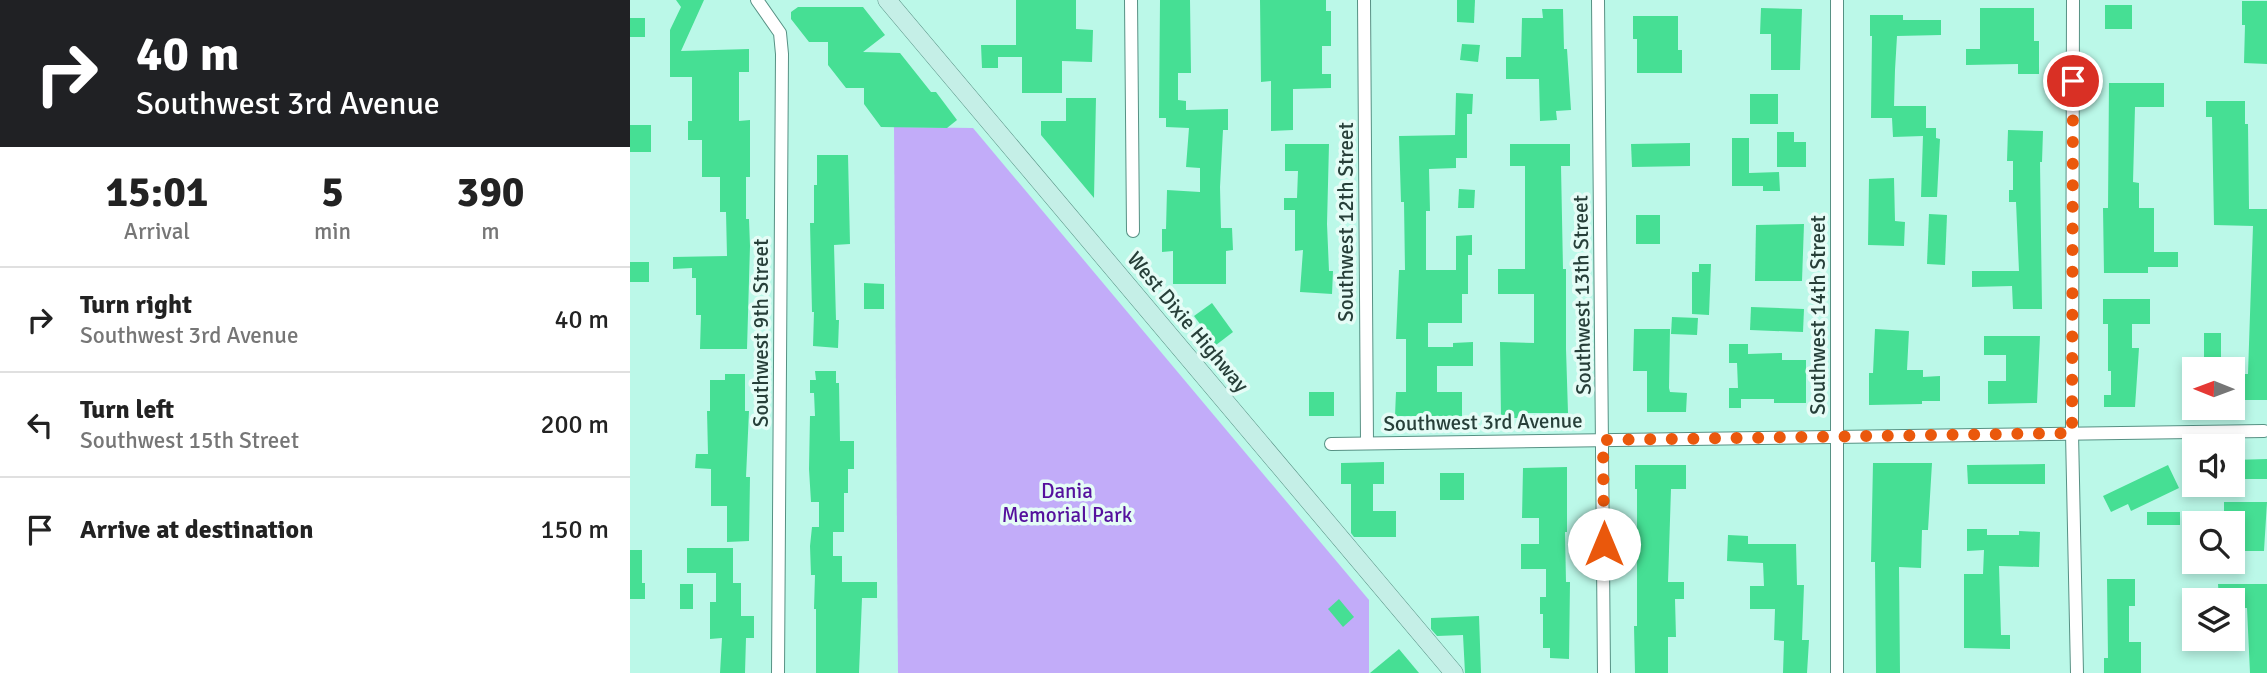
<!DOCTYPE html>
<html lang="en">
<head>
<meta charset="utf-8">
<style>
  body { margin:0; font-family:Signika,sans-serif; background:#f2f2f2; color:#222; height:100vh; display:flex; flex-direction:column; font-size:26px; white-space:nowrap }
  * { box-sizing:border-box; margin:0 }
  p { font-size:23px; color:#767676 }
  .icon { flex:none; width:38px; height:38px; fill:none; stroke:currentColor; stroke-width:2; stroke-linecap:round; stroke-linejoin:round }
  .map { position:relative; flex:1; overflow:hidden }
  .sheet { display:flex; flex-direction:column; background:#fff; width:630px }
  .sheet>* { flex:none }
  .banner { background:#202124; color:#fff; overflow:hidden }
  .needle { width:46px; rotate:271deg }
  .fabs { position:absolute; left:1552px; top:357px; display:grid; gap:14px }
  .fabs a { display:grid; place-items:center; width:63px; height:63px; border-radius:0px; background:#fff; box-shadow:0 4px 10px #0003; font-size:35px }
  .pin { position:absolute; display:grid; place-items:center; width:60px; height:60px; color:#fff; margin:-30px; border:4px solid #fff; border-radius:50%; box-shadow:0 2px 7px #0007 }
  .me { position:absolute; width:77px; margin:-38px; rotate:0deg; stroke-linejoin:round; filter:drop-shadow(0 0 5px #0008) }
  .turn { display:flex; align-items:center; gap:24px; height:147px; padding:0 21px; font-size:32px }
  .turn .icon { width:91px; height:91px; stroke-width:2.5 }
  .turn b { display:block; font-size:49px; line-height:60px }
  .eta { display:flex; justify-content:space-evenly; align-items:center; height:119px; text-align:center }
  .eta b { font-size:42px; font-weight:700; line-height:49px }
  ul { padding:0; list-style:none }
  li { display:flex; align-items:center; gap:21px; height:105px; padding:0 21px; border-top:2px solid #e0e0e0 }
  li div { flex:1 }
  li b { display:block; font-size:26px }
  li em { font-style:normal }
  main { display:flex; flex:1; min-height:0 }
  .map>svg:first-child { display:block }
  .green { fill:#c2acf9 }
  .building { fill:#46df94 }
  .lines { fill:none; stroke-linecap:round; stroke-linejoin:round }
  .minor-casing { stroke:#579184; stroke-width:14 }
  .secondary-casing { stroke:#579184; stroke-width:19 }
  .minor { stroke:#fff; stroke-width:12 }
  .secondary { stroke:#c5efe7; stroke-width:18 }
  .route { stroke:#ea580c; stroke-width:12; stroke-dasharray:0 21.6 }
  .labels { text-anchor:middle; dominant-baseline:central; stroke-width:7; stroke-linejoin:round; paint-order:stroke }
  .street-label { font-size:21px; fill:#273f39; stroke:#e5fcf6 }
  .park-label { font-size:21px; fill:#55119d; stroke:#e5fcf6 }
</style>
</head>
<body>
<main>
<section class="sheet">
<div class="banner">
<div class="turn"><svg class="icon" aria-label="right" viewBox="0 0 24 24"><path d="M7 20v-9h11M14 6l5 5-5 5"/></svg><div><b>40 m</b>Southwest 3rd Avenue</div></div>
</div>
<div class="eta">
<div><b>15:01</b><p>Arrival</p></div>
<div><b>5</b><p>min</p></div>
<div><b>390</b><p>m</p></div>
</div>
<ul>
<li><svg class="icon" aria-label="right" viewBox="0 0 24 24"><path d="M7 20v-9h11M14 6l5 5-5 5"/></svg><div><b>Turn right</b><p>Southwest 3rd Avenue</p></div><em>40 m</em></li>
<li><svg class="icon" aria-label="left" viewBox="0 0 24 24"><path d="M17 20v-9H6M10 6l-5 5 5 5"/></svg><div><b>Turn left</b><p>Southwest 15th Street</p></div><em>200 m</em></li>
<li><svg class="icon" aria-label="arrive" viewBox="0 0 24 24"><path d="M6 21V4h12l-3 4 3 4H6"/></svg><div><b>Arrive at destination</b></div><em>150 m</em></li>
</ul>
</section>
<div class="map">
<svg width="1637" height="673" viewBox="0 0 1637 673">
  <rect width="100%" height="100%" fill="#bbf8e8"/>
  <polygon class="green" points="264,127 343,128 739,600 739,673 268,673"/>
  <g class="building">
    <polygon points="46,0 74,0 51,51 119,49 119,72 109,72 109,121 120,120 120,177 116,177 116,219 119,219 120,246 117,349 70,349 71,315 66,315 66,278 62,278 62,268 43,269 43,257 97,256 96,212 90,212 90,177 72,177 72,140 58,140 58,121 62,121 62,77 40,77 40,30 51,7"/>
    <polygon points="386,0 446,0 446,29 463,30 462,62 432,61 432,93 392,93 392,57 368,57 368,68 352,68 351,45 386,45"/>
    <polygon points="530,0 560,0 561,73 548,73 548,100 556,101 556,110 598,109 598,130 593,130 590,187 591,228 602,228 603,250 596,251 596,284 543,284 543,251 532,252 532,229 536,229 537,190 570,192 570,168 556,167 559,128 536,127 536,118 529,118"/>
    <polygon points="630,0 696,0 696,11 701,11 701,46 692,46 692,74 701,74 701,88 663,89 663,130 641,131 641,81 631,82"/>
    <polygon points="827,0 845,0 844,23 827,22"/>
    <polygon points="1612,1 1637,1 1637,64 1614,63 1615,25 1612,25"/>
    <rect x="1475" y="5" width="27" height="24"/>
    <polygon points="168,7 233,7 255,35 233,52 270,53 301,92 306,92 327,120 317,128 251,127 234,104 234,88 216,88 198,65 198,42 179,42 161,19 161,12"/>
    <polygon points="1131,8 1172,9 1170,70 1141,70 1141,34 1130,34"/>
    <polygon points="1350,8 1404,8 1404,41 1409,41 1409,74 1388,74 1388,64 1336,65 1336,49 1350,49"/>
    <polygon points="912,9 933,9 934,49 937,49 941,110 926,111 927,120 910,121 909,79 876,79 876,57 891,57 892,18 913,18"/>
    <polygon points="1240,15 1273,15 1273,20 1311,20 1311,35 1267,36 1265,70 1264,106 1296,106 1296,128 1306,128 1306,138 1310,139 1307,197 1291,197 1293,136 1263,137 1262,118 1241,118 1242,36 1240,36"/>
    <polygon points="1003,16 1048,16 1048,50 1052,50 1052,73 1007,73 1007,39 1003,39"/>
    <rect x="0" y="18" width="15" height="19"/>
    <polygon points="832,44 850,45 848,62 830,60"/>
    <polygon points="1479,83 1534,83 1534,107 1505,107 1503,182 1509,183 1509,208 1524,208 1524,252 1548,252 1548,267 1518,267 1518,273 1474,273 1473,208 1478,208"/>
    <polygon points="826,93 843,94 842,114 837,114 837,158 826,158 826,168 799,169 800,211 796,211 796,270 826,270 826,236 842,235 842,255 838,255 838,294 832,294 832,323 798,323 798,347 823,347 823,343 843,342 843,366 807,366 807,392 832,392 832,416 765,416 766,392 776,392 776,339 766,339 769,270 775,270 774,202 771,202 769,136 825,135"/>
    <rect x="1120" y="94" width="28" height="30"/>
    <polygon points="436,98 466,98 464,198 411,135 411,121 436,121"/>
    <polygon points="1576,101 1615,101 1615,124 1618,124 1619,209 1637,209 1637,400 1603,400 1603,374 1618,374 1623,226 1584,225 1582,117 1576,117"/>
    <rect x="0" y="125" width="21" height="27"/>
    <polygon points="1378,130 1413,131 1412,162 1410,162 1412,309 1383,309 1382,286 1342,287 1342,271 1389,271 1386,202 1379,202 1379,190 1383,190 1383,161 1377,161"/>
    <polygon points="1147,132 1164,132 1164,142 1176,142 1176,167 1147,167"/>
    <polygon points="1102,138 1119,138 1119,173 1149,172 1150,191 1133,191 1133,186 1102,186"/>
    <polygon points="1060,143 1060,166 1002,167 1001,144"/>
    <polygon points="655,144 699,144 697,224 699,271 703,271 702,294 670,292 673,250 665,251 665,210 654,210 654,198 667,198 668,171 655,171"/>
    <polygon points="880,144 940,144 940,166 931,166 933,269 936,269 936,349 938,413 893,413 893,418 871,418 870,342 904,343 904,294 868,294 868,269 895,269 895,166 880,166"/>
    <polygon points="187,155 218,155 220,244 204,245 206,320 209,320 208,348 183,346 184,312 182,312 180,223 184,223 184,185 187,185"/>
    <polygon points="1264,178 1265,221 1275,222 1274,246 1238,245 1239,179"/>
    <polygon points="829,189 845,190 844,208 828,208"/>
    <polygon points="1299,214 1317,215 1315,265 1297,264"/>
    <rect x="1006" y="215" width="24" height="29"/>
    <polygon points="1174,224 1172,281 1125,281 1126,225"/>
    <rect x="0" y="262" width="19" height="20"/>
    <polygon points="1069,264 1081,264 1079,315 1062,314 1062,272 1069,272"/>
    <polygon points="234,283 254,284 254,309 234,309"/>
    <polygon points="1473,299 1520,299 1520,324 1502,324 1502,348 1509,348 1505,407 1474,407 1474,395 1481,395 1481,371 1478,371 1478,324 1473,324"/>
    <polygon points="582,303 603,332 586,345 564,316"/>
    <polygon points="1121,307 1174,309 1173,332 1120,330"/>
    <polygon points="1042,317 1068,318 1067,335 1041,334"/>
    <polygon points="1004,329 1040,329 1039,388 1040,392 1057,393 1056,412 1017,412 1017,371 1003,371"/>
    <polygon points="1245,329 1279,331 1277,370 1293,370 1293,377 1310,376 1310,401 1292,401 1292,404 1239,405 1239,373 1243,373"/>
    <rect x="1574" y="333" width="17" height="31"/>
    <polygon points="1354,336 1410,336 1407,403 1358,404 1358,381 1376,381 1376,355 1354,355"/>
    <polygon points="1099,344 1118,344 1118,354 1152,353 1152,360 1176,360 1176,403 1144,403 1144,399 1111,399 1111,408 1099,408 1099,388 1108,388 1107,363 1099,363"/>
    <polygon points="185,371 206,371 206,383 209,383 210,441 224,441 224,469 218,469 218,493 214,493 214,532 203,532 203,556 212,556 212,582 247,582 247,598 232,598 229,673 186,673 186,609 184,609 185,575 181,575 180,546 182,527 189,527 189,502 181,502 179,469 180,416 185,416 184,393 180,393 180,380 186,380"/>
    <polygon points="95,374 115,374 115,411 119,411 116,477 120,477 119,541 97,542 97,506 81,506 81,469 65,468 66,454 78,454 77,411 80,411 80,380 95,380"/>
    <rect x="679" y="392" width="25" height="24"/>
    <polygon points="1637,459 1637,479 1603,479 1603,460"/>
    <polygon points="754,462 754,484 743,484 743,511 766,511 766,537 724,537 721,533 721,484 711,484 711,463"/>
    <polygon points="1243,463 1302,463 1298,530 1292,530 1291,568 1269,567 1270,673 1246,673 1245,562 1241,562"/>
    <polygon points="1415,464 1415,484 1338,484 1337,465"/>
    <polygon points="1005,465 1056,465 1056,489 1041,489 1038,582 1054,582 1054,599 1045,599 1046,637 1038,637 1038,673 1005,673 1004,626 1007,626 1007,489 1005,489"/>
    <polygon points="1538,465 1549,488 1501,511 1498,504 1481,512 1473,496"/>
    <polygon points="937,467 937,532 935,532 936,582 940,582 939,659 920,658 920,648 913,648 913,614 910,614 910,597 916,597 916,569 891,569 891,544 909,544 909,518 892,518 893,468"/>
    <rect x="810" y="473" width="24" height="27"/>
    <polygon points="1594,502 1637,502 1634,551 1609,551 1609,520 1594,520"/>
    <rect x="1517" y="512" width="33" height="13"/>
    <polygon points="1337,529 1357,529 1357,535 1389,535 1389,531 1410,532 1409,567 1369,566 1371,635 1380,635 1380,649 1334,648 1334,574 1353,574 1354,550 1337,551"/>
    <polygon points="1098,535 1118,536 1118,544 1166,544 1167,585 1174,585 1172,640 1179,640 1177,673 1153,673 1154,641 1144,640 1145,609 1120,609 1120,586 1134,586 1133,563 1097,561"/>
    <polygon points="57,548 103,548 103,583 111,583 111,616 124,616 124,638 116,638 115,673 90,673 92,638 80,639 80,602 86,602 86,573 57,573"/>
    <polygon points="0,550 12,550 12,583 15,583 15,599 0,599"/>
    <polygon points="1477,579 1505,579 1505,606 1499,606 1499,642 1511,642 1511,673 1474,673 1474,658 1478,658"/>
    <rect x="50" y="584" width="13" height="25"/>
    <polygon points="1588,584 1637,584 1637,673 1620,673 1617,608 1603,608 1603,600 1589,600"/>
    <polygon points="709,599 724,617 713,627 698,609"/>
    <polygon points="849,616 851,673 835,673 833,635 807,636 801,629 801,618"/>
    <polygon points="769,649 789,673 740,673"/>
  </g>
  <g class="lines">
    <defs>
      <g id="minor">
        <polyline points="127,0 150,33 152,54 148,673"/>
        <polyline points="501,0 503,231"/>
        <polyline points="734,0 737,443"/>
        <polyline points="968,0 974,673"/>
        <polyline points="1443,0 1442,433 1447,673"/>
        <polyline points="701,444 1634,431"/>
        <polyline points="1207,673 1207,0"/>
      </g>
      <polyline id="secondary" points="257,0 824,673"/>
    </defs>
    <use href="#minor" class="minor-casing"/>
    <use href="#secondary" class="secondary-casing"/>
    <use href="#minor" class="minor"/>
    <use href="#secondary" class="secondary"/>
  </g>
  <g class="lines">
    <polyline class="route" points="974,544 973,440 1442,433 1443,81"/>
  </g>
  <g class="labels">
    <g class="street-label">
      <text transform="translate(716 222) rotate(-90)">Southwest 12th Street</text>
      <text transform="translate(952 295) rotate(-91)">Southwest 13th Street</text>
      <text transform="translate(1188 315) rotate(-90)">Southwest 14th Street</text>
      <text transform="translate(558 322) rotate(50)">West Dixie Highway</text>
      <text transform="translate(131 333) rotate(-90)">Southwest 9th Street</text>
      <text transform="translate(853 422) rotate(-1)">Southwest 3rd Avenue</text>
    </g>
    <g class="park-label">
      <text x="437" y="491">Dania<tspan x="437" dy="24">Memorial Park</tspan></text>
    </g>
  </g>
</svg>
<div class="fabs">
<a><svg class="needle" viewBox="-14 -14 28 28"><path d="M0-13l5 13h-10z" fill="#e53935"/><path d="M0 13l5-13h-10z" fill="#767676"/></svg></a>
<a><svg class="icon" aria-label="sound" viewBox="0 0 24 24"><path d="M4 9h4l5-4v14l-5-4H4zM17 9q2 3 0 6"/></svg></a>
<a><svg class="icon" aria-label="search" viewBox="0 0 24 24"><circle cx="10" cy="10" r="6"/><path d="M15 15l6 6"/></svg></a>
<a><svg class="icon" aria-label="layers" viewBox="0 0 24 24"><path d="M12 4l9 5-9 5-9-5zM3 14l9 5 9-5"/></svg></a>
</div>
<div class="pin" style="left:1443px;top:81px;background:#d93025"><svg class="icon" aria-label="arrive" viewBox="0 0 24 24"><path d="M6 21V4h12l-3 4 3 4H6"/></svg></div>
<svg class="me" style="left:974px;top:544px" viewBox="-20 -20 40 40"><circle r="19" fill="#fff"/><path d="M0-13L10 11 0 6-10 11z" fill="#ea580c"/></svg>
</div>
</main>
</body>
</html>
